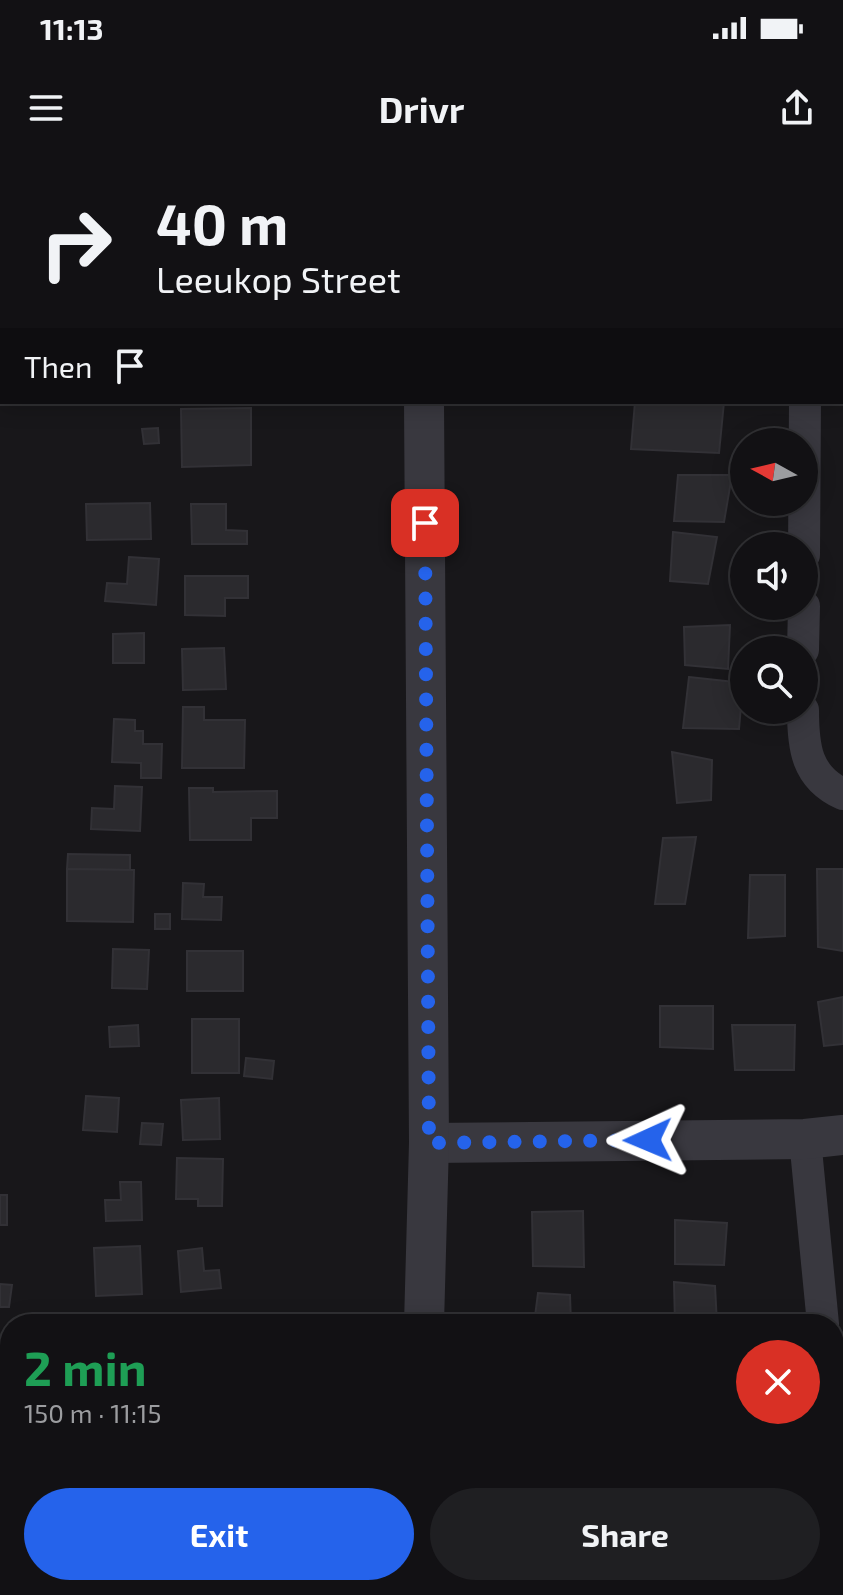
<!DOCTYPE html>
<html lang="en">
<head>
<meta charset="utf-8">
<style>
  body { margin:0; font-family:"Exo 2",sans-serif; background:#1f1f22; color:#f1f3f6; height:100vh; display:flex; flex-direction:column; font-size:30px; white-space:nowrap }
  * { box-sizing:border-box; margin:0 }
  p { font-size:26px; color:#9c9da0 }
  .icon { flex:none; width:44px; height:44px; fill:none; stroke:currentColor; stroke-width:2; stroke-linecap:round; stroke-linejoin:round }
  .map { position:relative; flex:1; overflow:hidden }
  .sheet { position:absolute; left:0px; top:1154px; width:844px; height:282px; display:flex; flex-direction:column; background:#121114; border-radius:32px 32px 0 0; box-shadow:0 4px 20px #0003,0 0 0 2px #313134 }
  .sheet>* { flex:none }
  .hud { position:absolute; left:0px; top:0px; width:844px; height:244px; box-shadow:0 4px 20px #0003,0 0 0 2px #313134; background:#121114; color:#f1f3f6; overflow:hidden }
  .needle { width:52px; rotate:278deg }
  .buttons { position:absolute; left:730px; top:268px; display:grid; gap:16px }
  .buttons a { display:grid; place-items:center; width:88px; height:88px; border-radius:50%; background:#121114; box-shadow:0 4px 20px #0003,0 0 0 2px #313134; font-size:40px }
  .pin { position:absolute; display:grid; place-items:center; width:68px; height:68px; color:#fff; margin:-34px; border-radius:16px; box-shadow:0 4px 12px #0006 }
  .me { position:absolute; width:88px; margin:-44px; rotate:269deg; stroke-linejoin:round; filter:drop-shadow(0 0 6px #0008) }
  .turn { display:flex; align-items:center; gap:28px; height:168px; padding:0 24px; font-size:36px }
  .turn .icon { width:104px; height:104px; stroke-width:2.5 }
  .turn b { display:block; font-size:56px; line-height:68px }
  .then { display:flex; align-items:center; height:76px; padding:0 24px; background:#0003; gap:16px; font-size:30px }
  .round { display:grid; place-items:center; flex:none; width:84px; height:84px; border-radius:42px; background:#1f1f22 }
  .headline { display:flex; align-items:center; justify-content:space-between; height:136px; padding:0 24px }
  h1 { font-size:48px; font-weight:700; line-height:60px; color:#1e9e55 }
  .primary-button { display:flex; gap:16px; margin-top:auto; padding:16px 24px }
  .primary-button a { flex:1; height:92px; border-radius:48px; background:#2563eb; color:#fff; font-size:32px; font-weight:700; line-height:92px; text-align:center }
  .primary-button a+a { background:#1f1f22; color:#f1f3f6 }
  .status { display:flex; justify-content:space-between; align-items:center; height:56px; padding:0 40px; background:#121114; direction:ltr }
  .status svg { height:22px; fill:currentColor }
  header { display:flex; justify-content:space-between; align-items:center; height:104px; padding:0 24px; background:#121114; font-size:36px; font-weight:700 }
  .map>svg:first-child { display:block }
  .building { fill:#2b2a2e; stroke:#323136; stroke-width:2 }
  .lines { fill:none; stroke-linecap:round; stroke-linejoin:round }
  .minor { stroke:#39383f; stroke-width:32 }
  .tertiary { stroke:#39383f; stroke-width:40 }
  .route { stroke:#2563eb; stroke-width:14; stroke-dasharray:0 25.2 }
</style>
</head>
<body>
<div class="status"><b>11:13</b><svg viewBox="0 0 49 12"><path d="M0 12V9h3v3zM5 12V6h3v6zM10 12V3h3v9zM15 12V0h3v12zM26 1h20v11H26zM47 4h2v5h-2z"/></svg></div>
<header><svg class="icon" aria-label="menu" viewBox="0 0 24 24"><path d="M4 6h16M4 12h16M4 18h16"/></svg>Drivr<svg class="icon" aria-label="share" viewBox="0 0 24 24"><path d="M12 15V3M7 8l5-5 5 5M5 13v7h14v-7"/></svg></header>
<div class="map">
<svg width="843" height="1435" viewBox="0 0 843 1435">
  <rect width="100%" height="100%" fill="#18171a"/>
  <g class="building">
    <polygon points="635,242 724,242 719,293 631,289"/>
    <polygon points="251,248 251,305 182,307 181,249"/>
    <polygon points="158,268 159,283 144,284 142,269"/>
    <polygon points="678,315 732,315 724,362 674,361"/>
    <polygon points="150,343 151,379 87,380 86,344"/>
    <polygon points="191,344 226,344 226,370 247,371 247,384 192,384"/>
    <polygon points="673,372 717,377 708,424 670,421"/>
    <polygon points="129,397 159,399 156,445 105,441 107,423 127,424"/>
    <polygon points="185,416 248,416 248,438 225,438 225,456 185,455"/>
    <polygon points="730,465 728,509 685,505 684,467"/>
    <polygon points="144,473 144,503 113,503 113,474"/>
    <polygon points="224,488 226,529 183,530 182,489"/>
    <polygon points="689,517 743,523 739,569 683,568"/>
    <polygon points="183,547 204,547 204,560 245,560 244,608 182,608"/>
    <polygon points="114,559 135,560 135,571 143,571 143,584 162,584 161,618 141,618 141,603 112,602"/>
    <polygon points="672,592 712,600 711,640 677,643"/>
    <polygon points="115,626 142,627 140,671 91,669 92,648 114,649"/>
    <polygon points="189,628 213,628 213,632 277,631 277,658 251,658 251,680 190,680"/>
    <polygon points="696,677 685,744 655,744 663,678"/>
    <polygon points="68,694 130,695 130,710 67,709"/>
    <polygon points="67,709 134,710 133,762 67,761"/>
    <polygon points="817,709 843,709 843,791 818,787"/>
    <polygon points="750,715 785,715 785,776 748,778"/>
    <polygon points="183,723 204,724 203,737 222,737 221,760 182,759"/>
    <rect x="155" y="754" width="15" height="15"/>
    <polygon points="113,789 149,790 147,829 112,828"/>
    <rect x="187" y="791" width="56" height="40"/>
    <polygon points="843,837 843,884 824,886 818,842"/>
    <polygon points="660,846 713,846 713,889 660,887"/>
    <rect x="192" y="859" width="47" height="54"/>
    <polygon points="138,865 139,886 110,887 109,867"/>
    <polygon points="732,865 795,865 794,910 735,910"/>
    <polygon points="246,898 274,901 272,919 244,916"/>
    <polygon points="86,936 119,938 117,972 83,970"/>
    <polygon points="219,938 220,979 183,980 181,940"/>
    <polygon points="142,963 163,964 161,985 140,984"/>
    <polygon points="177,998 223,999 222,1046 198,1046 198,1039 176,1039"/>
    <polygon points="120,1022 141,1022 142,1060 106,1061 105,1040 121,1040"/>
    <rect x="0" y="1035" width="7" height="30"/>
    <polygon points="583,1051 584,1107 533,1106 532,1052"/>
    <polygon points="675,1060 727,1063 724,1105 675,1104"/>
    <polygon points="140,1086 142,1134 96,1136 94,1088"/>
    <polygon points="202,1088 204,1111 219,1110 221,1128 181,1132 178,1091"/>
    <polygon points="674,1122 715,1126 717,1164 675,1164"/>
    <polygon points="0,1124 12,1125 9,1147 0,1147"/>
    <polygon points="538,1133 570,1135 571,1164 534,1164"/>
    <polygon points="102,1426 152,1426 141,1428 143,1435 103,1435"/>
    <polygon points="211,1426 291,1426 292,1435 212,1435"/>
    <rect x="717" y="1426" width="55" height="9"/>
  </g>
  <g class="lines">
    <g class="minor">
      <polyline points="808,2 809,0"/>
      <polyline points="0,68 2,67"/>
      <polyline points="804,395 805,242"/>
      <polyline points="803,490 804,446"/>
      <path d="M803,550C803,587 806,617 843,634"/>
      <polyline points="805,979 823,1164"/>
      <polyline points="834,1273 843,1366"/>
      <polyline points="0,1431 1,1435"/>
    </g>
    <g class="tertiary">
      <polyline points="424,2 424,0"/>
      <polyline points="429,983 805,979 843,975"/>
      <polyline points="424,1164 429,983 424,242"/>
      <polyline points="437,1426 438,1435"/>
    </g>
  </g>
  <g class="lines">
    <polyline class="route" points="425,363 429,983 648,980"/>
  </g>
</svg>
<div class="buttons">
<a><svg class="needle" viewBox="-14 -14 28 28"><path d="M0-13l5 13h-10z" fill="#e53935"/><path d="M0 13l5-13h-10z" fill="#9c9da0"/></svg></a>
<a><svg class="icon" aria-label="sound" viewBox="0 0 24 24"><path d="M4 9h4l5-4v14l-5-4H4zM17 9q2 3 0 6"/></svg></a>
<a><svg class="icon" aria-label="search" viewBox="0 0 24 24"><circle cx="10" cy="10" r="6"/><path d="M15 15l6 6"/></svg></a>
</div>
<div class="pin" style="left:425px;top:363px;background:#d93025"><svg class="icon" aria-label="arrive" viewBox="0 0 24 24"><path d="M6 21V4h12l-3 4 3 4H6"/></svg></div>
<svg class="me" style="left:648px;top:980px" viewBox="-20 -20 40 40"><path d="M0-17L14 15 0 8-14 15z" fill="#2563eb" stroke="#fff" stroke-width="4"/></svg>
<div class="hud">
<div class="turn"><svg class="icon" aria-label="right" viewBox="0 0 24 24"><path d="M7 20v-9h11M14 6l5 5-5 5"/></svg><div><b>40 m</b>Leeukop Street</div></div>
<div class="then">Then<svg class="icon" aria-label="arrive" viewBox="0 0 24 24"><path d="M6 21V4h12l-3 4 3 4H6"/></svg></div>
</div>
<section class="sheet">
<div class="headline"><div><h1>2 min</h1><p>150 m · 11:15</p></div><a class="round" style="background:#d93025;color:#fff"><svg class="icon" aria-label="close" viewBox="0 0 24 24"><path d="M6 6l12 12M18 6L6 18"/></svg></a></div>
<div class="primary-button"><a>Exit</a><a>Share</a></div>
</section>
</div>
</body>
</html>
